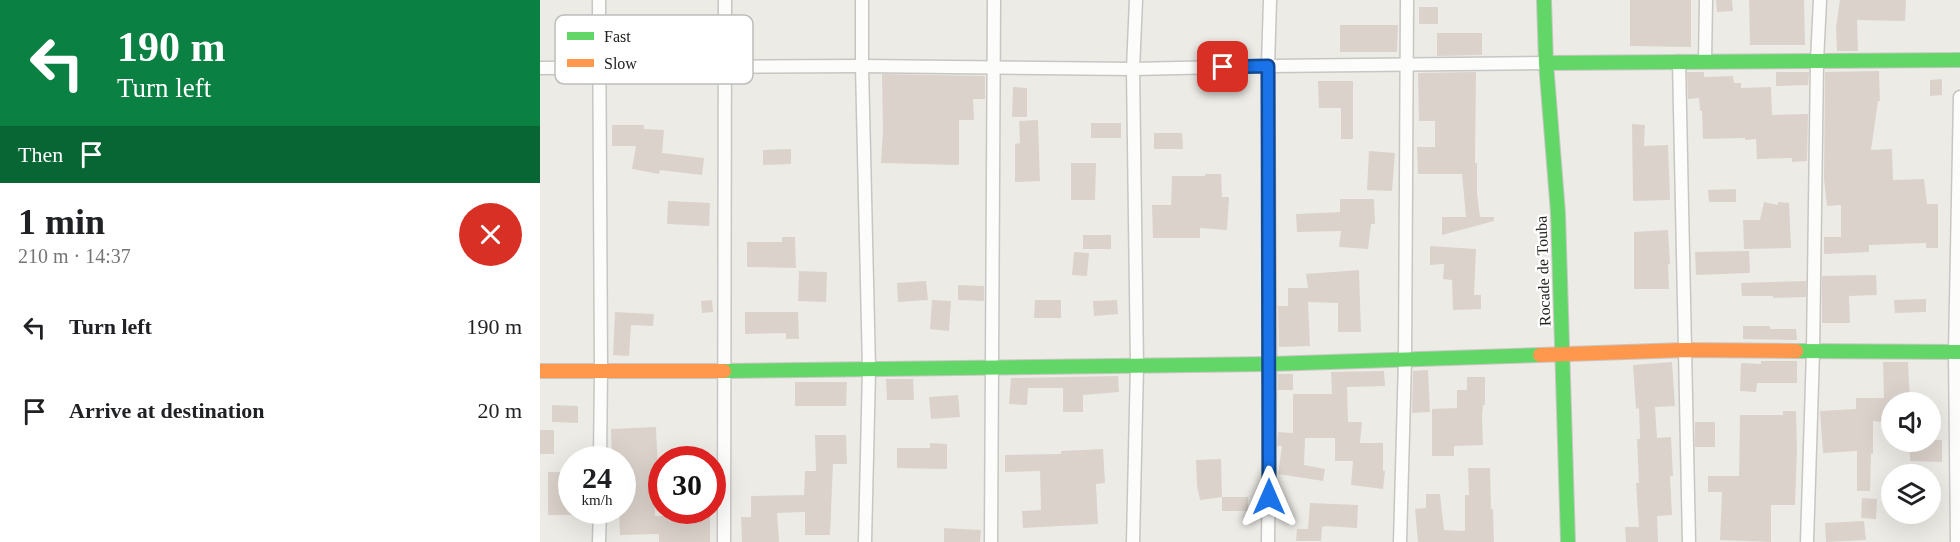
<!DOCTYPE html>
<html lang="en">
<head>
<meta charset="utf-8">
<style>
  body { margin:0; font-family:"Times New Roman",serif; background:#f2f2f2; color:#202124; height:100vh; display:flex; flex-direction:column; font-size:22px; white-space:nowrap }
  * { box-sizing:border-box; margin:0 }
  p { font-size:20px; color:#757577 }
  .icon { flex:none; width:33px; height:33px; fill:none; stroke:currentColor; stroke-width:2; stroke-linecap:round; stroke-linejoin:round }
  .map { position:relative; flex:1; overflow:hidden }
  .details { display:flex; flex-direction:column; background:#fff; width:540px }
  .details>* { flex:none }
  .hud { background:#0b8043; color:#fff; overflow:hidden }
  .tools { position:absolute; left:1341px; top:392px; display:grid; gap:12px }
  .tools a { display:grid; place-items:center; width:60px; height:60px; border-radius:50%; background:#fff; box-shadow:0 6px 24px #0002; font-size:30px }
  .speed { position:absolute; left:18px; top:446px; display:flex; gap:12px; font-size:30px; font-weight:700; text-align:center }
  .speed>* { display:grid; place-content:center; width:78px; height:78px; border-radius:50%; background:#fff; box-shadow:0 6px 24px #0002; line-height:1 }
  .speed small { font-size:15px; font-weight:400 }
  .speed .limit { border:9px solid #d22; background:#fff; color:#111 }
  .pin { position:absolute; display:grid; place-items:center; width:51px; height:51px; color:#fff; margin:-26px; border-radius:12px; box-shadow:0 3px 9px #0006 }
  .me { position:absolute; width:66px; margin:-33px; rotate:0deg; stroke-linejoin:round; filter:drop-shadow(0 0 4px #0008) }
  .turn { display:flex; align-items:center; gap:21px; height:126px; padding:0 18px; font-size:27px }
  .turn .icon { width:78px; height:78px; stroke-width:2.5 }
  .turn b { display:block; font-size:42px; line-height:51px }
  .then { display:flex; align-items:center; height:57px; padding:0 18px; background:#0003; gap:12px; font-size:22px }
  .round { display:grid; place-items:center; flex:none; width:63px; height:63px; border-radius:32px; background:#f2f2f2 }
  .head { display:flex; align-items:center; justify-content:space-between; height:102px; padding:0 18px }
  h1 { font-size:36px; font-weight:800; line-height:45px }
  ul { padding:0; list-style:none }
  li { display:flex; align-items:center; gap:18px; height:84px; padding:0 18px }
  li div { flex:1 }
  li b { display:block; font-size:22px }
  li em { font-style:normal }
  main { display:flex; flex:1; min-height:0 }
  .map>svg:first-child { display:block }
  .building { fill:#dbd2cb }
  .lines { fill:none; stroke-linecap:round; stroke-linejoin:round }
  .street-casing { stroke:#c8c6c2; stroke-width:15 }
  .fast-casing { stroke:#c8c6c2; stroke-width:16 }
  .slow-casing { stroke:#c8c6c2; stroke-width:16 }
  .street { stroke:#fcfcfb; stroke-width:12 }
  .fast { stroke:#63d668; stroke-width:14 }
  .slow { stroke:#ff974d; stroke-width:14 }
  .route-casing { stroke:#114b97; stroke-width:15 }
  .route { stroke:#1a73e8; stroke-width:10 }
  .labels { text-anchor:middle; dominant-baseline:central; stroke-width:4.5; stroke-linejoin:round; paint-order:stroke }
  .street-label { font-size:16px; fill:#24221f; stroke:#fff }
  .key { fill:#fff; stroke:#bdbdbc; stroke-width:1.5 }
  .key-label { font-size:16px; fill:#24221f }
</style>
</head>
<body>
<main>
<section class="details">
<div class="hud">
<div class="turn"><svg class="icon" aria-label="left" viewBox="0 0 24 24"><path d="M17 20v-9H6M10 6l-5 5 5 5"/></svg><div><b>190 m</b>Turn left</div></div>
<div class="then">Then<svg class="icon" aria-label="arrive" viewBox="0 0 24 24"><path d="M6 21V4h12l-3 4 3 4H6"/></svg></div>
</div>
<div class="head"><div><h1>1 min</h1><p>210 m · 14:37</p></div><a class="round" style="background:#d93025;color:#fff"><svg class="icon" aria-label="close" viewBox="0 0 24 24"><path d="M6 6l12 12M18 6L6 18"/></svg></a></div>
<ul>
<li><svg class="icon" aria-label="left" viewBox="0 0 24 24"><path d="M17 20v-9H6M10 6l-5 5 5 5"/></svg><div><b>Turn left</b></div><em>190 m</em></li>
<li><svg class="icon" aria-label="arrive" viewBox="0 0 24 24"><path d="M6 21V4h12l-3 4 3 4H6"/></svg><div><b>Arrive at destination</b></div><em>20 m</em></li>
</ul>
</section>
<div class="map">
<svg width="1420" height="542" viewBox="0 0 1420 542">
  <rect width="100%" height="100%" fill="#edebe6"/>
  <g class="building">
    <polygon points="1090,0 1151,0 1151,47 1090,46"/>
    <polygon points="1176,0 1192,0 1193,11 1177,12"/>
    <polygon points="1209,0 1264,0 1265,45 1210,45"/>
    <polygon points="1300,0 1366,0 1365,21 1317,20 1318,51 1297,51 1296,27"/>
    <rect x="879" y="7" width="19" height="17"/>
    <polygon points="800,25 858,25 857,52 800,52"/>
    <polygon points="897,33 942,33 942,55 897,56"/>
    <polygon points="1339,71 1340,101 1338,101 1331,150 1352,149 1353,180 1384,179 1387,204 1398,204 1398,248 1386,248 1386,243 1329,245 1329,252 1284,254 1284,237 1301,237 1301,205 1287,206 1284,179 1285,72"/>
    <polygon points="936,72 935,163 937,163 937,194 940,217 954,217 954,221 902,235 902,217 926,217 922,174 878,174 877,147 895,147 895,121 879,121 878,73"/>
    <polygon points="1147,72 1164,72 1164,77 1193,76 1194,83 1201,83 1201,88 1231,87 1232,115 1268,114 1267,161 1252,162 1252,158 1217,159 1216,139 1205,140 1205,138 1163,139 1162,111 1160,111 1159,98 1148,99"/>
    <polygon points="1236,72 1269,72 1268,85 1236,86"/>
    <polygon points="342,74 445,76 445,99 433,99 434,120 419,120 419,165 341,163 343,129"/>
    <polygon points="1402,79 1402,95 1390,96 1390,80"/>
    <polygon points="778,81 813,81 813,139 801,139 801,108 779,108"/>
    <polygon points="473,87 487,88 487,117 472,117"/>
    <polygon points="498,120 500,181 475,182 475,144 480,143 479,121"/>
    <rect x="551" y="123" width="30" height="15"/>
    <polygon points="1092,124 1105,125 1104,146 1128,145 1130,200 1093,201"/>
    <polygon points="72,125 104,125 104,129 124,130 122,153 164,158 162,175 120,170 119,174 92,169 96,146 72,146"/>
    <polygon points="614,133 642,133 643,149 614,149"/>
    <polygon points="251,149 251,164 223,165 223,150"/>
    <polygon points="829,151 855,153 852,191 827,190"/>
    <polygon points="531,163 556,163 555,200 531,200"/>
    <polygon points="665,174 681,174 682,197 689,197 687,230 660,228 660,238 613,238 612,205 631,205 632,176 665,176"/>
    <polygon points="1196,189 1196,202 1169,202 1168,190"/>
    <polygon points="800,199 834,199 835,224 831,224 828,249 799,247 801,231 757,232 756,214 800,212"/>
    <polygon points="128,201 170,203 169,226 127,224"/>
    <polygon points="1224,202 1238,205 1238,202 1249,203 1251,248 1204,249 1203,220 1220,220"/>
    <polygon points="1128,230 1130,264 1128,264 1129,289 1094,289 1094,232"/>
    <rect x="543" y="235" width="28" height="14"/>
    <polygon points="242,237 255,237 256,268 207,267 207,242 242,242"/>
    <polygon points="890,246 936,249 934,295 941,295 941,309 913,310 912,280 903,279 904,264 890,265"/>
    <polygon points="1209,251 1210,273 1156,275 1155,252"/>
    <polygon points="534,252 549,253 547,276 532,275"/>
    <polygon points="819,270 821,332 798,332 798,303 768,302 770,346 739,347 738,306 748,306 748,288 768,288 766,274"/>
    <polygon points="259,271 287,272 286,302 258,301"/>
    <polygon points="1336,275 1337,295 1309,296 1310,323 1282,323 1282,276"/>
    <polygon points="386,281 388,300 358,302 357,283"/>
    <polygon points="1266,281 1266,297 1233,298 1233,296 1202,296 1201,283"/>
    <polygon points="418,285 444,286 444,301 418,300"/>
    <polygon points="1386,299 1386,312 1355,313 1354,300"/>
    <polygon points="172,300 173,312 162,313 161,301"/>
    <polygon points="392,300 411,301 409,331 390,329"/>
    <polygon points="495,300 521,300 521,318 494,318"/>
    <polygon points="577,300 578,314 554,316 553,301"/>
    <polygon points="75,312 114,314 113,326 91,325 89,356 73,355"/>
    <polygon points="205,312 258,312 259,339 246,339 246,333 205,334"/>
    <polygon points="1203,326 1230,326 1230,329 1256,329 1257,340 1203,339"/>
    <polygon points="1221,361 1257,361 1257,383 1217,383 1216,392 1200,391 1201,363 1221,364"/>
    <polygon points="1132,362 1135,406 1115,407 1117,438 1131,437 1133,476 1130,476 1132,515 1117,516 1118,542 1086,542 1085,527 1099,527 1096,483 1099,483 1097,439 1100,439 1099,408 1096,409 1093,365"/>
    <polygon points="1343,362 1368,362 1370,402 1352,402 1352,423 1333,421 1333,454 1331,454 1330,491 1317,491 1317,451 1283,453 1280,411 1316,409 1316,398 1344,398"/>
    <polygon points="888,370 890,412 872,413 873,371"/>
    <polygon points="844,371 845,386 807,387 808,422 822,422 820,443 843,443 843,471 845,471 843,489 811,485 813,461 795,461 795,438 765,438 764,465 785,469 783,481 738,474 742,446 737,446 738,432 753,433 753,394 792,394 791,372"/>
    <rect x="738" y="374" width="15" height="16"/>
    <polygon points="578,376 579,392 543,395 543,412 523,412 523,388 488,388 487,405 469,404 471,378"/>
    <polygon points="927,377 945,377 945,405 943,405 942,416 943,445 914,446 914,456 892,456 892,409 917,408 917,390 927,390"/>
    <polygon points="346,379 373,379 374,400 347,400"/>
    <polygon points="255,382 307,382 306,406 255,406"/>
    <polygon points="418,395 420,417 391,419 389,397"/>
    <polygon points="12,405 38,406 38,423 12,422"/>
    <polygon points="1243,411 1256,411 1257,450 1255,505 1231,505 1231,542 1180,540 1182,492 1168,492 1168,476 1199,476 1200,415 1243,415"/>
    <rect x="1155" y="422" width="20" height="25"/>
    <polygon points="116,427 118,472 121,472 120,490 115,490 115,516 170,516 170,542 119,542 119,534 80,535 79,510 82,510 82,459 72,459 71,429"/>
    <rect x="0" y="430" width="14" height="24"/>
    <polygon points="275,435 306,435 307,464 293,464 290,535 265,535 265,512 237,513 239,542 202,542 201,517 211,517 211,496 264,495 265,471 276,471"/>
    <polygon points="1390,440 1402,440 1402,462 1370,461 1370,441"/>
    <polygon points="390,443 407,444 407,469 357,468 357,448 390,448"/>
    <polygon points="563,449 565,483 556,484 558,524 483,528 482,511 501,510 500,471 465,472 465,455 521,454 521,451"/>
    <polygon points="681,459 682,497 708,497 708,511 682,511 682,497 660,500 657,486 656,460"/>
    <polygon points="928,468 950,468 951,509 953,509 954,542 878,542 875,509 886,508 886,494 900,494 904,530 925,531 925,495 929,495"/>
    <rect x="8" y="472" width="24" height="43"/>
    <polygon points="1322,498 1337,499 1336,519 1321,518"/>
    <polygon points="770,503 818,505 817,528 785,526 782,527 781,541 756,541 757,529 768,529"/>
    <polygon points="1324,521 1326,540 1286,542 1285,523"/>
    <polygon points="404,528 441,530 440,542 404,542"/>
  </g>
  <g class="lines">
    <defs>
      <g id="street">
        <polyline points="59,0 61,371 60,459"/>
        <polyline points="322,0 322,66 329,369 325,542"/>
        <polyline points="1139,61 1149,542"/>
        <polyline points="1165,61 1166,0"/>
        <polyline points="0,68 322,66 593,69 728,66 1006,63"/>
        <polyline points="59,542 60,510"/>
        <polyline points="184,542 185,0"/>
        <polyline points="451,542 454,0"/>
        <polyline points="593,542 597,365 593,69 596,0"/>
        <polyline points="728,542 730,364 728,66 730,0"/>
        <polyline points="860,542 865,360 867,0"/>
        <polyline points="1267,542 1273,352 1277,62 1280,0"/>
        <polyline points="1417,542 1415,352 1420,97"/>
      </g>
      <g id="fast">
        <polyline points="1004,0 1006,63 1018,213 1028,542"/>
        <polyline points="1006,63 1420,60"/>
        <polyline points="1256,351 1420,352"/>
        <polyline points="184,371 730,364 1000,355"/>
      </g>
      <g id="slow">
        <polyline points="1000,355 1144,350 1256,351"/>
        <polyline points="0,371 184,371"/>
      </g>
    </defs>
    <use href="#street" class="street-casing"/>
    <use href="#fast" class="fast-casing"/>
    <use href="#slow" class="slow-casing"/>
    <use href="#street" class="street"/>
    <use href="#fast" class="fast"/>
    <use href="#slow" class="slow"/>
  </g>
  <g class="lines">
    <defs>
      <polyline id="route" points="683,67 728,66 729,497"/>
    </defs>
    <use href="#route" class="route-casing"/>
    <use href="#route" class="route"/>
  </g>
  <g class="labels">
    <g class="street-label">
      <text transform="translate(1003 271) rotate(-92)">Rocade de Touba</text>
    </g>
  </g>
  <rect x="15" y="15" width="198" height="69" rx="9" class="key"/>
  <rect x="27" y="32" width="27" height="8" fill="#63d668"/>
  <rect x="27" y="59" width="27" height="8" fill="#ff974d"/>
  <g class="key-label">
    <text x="64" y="42">Fast</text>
    <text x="64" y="69">Slow</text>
  </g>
</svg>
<div class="tools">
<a><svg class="icon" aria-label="sound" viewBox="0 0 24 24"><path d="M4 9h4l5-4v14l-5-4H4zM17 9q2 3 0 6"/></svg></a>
<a><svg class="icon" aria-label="layers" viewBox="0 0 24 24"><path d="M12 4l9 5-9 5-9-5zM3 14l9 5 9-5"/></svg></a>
</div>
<div class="speed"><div>24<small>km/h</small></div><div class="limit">30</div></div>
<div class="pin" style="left:683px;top:67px;background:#d93025"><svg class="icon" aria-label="arrive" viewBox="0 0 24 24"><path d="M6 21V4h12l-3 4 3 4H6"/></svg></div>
<svg class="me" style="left:729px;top:497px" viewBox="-20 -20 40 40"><path d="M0-17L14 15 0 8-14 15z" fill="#1a73e8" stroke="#fff" stroke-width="4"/></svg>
</div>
</main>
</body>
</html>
